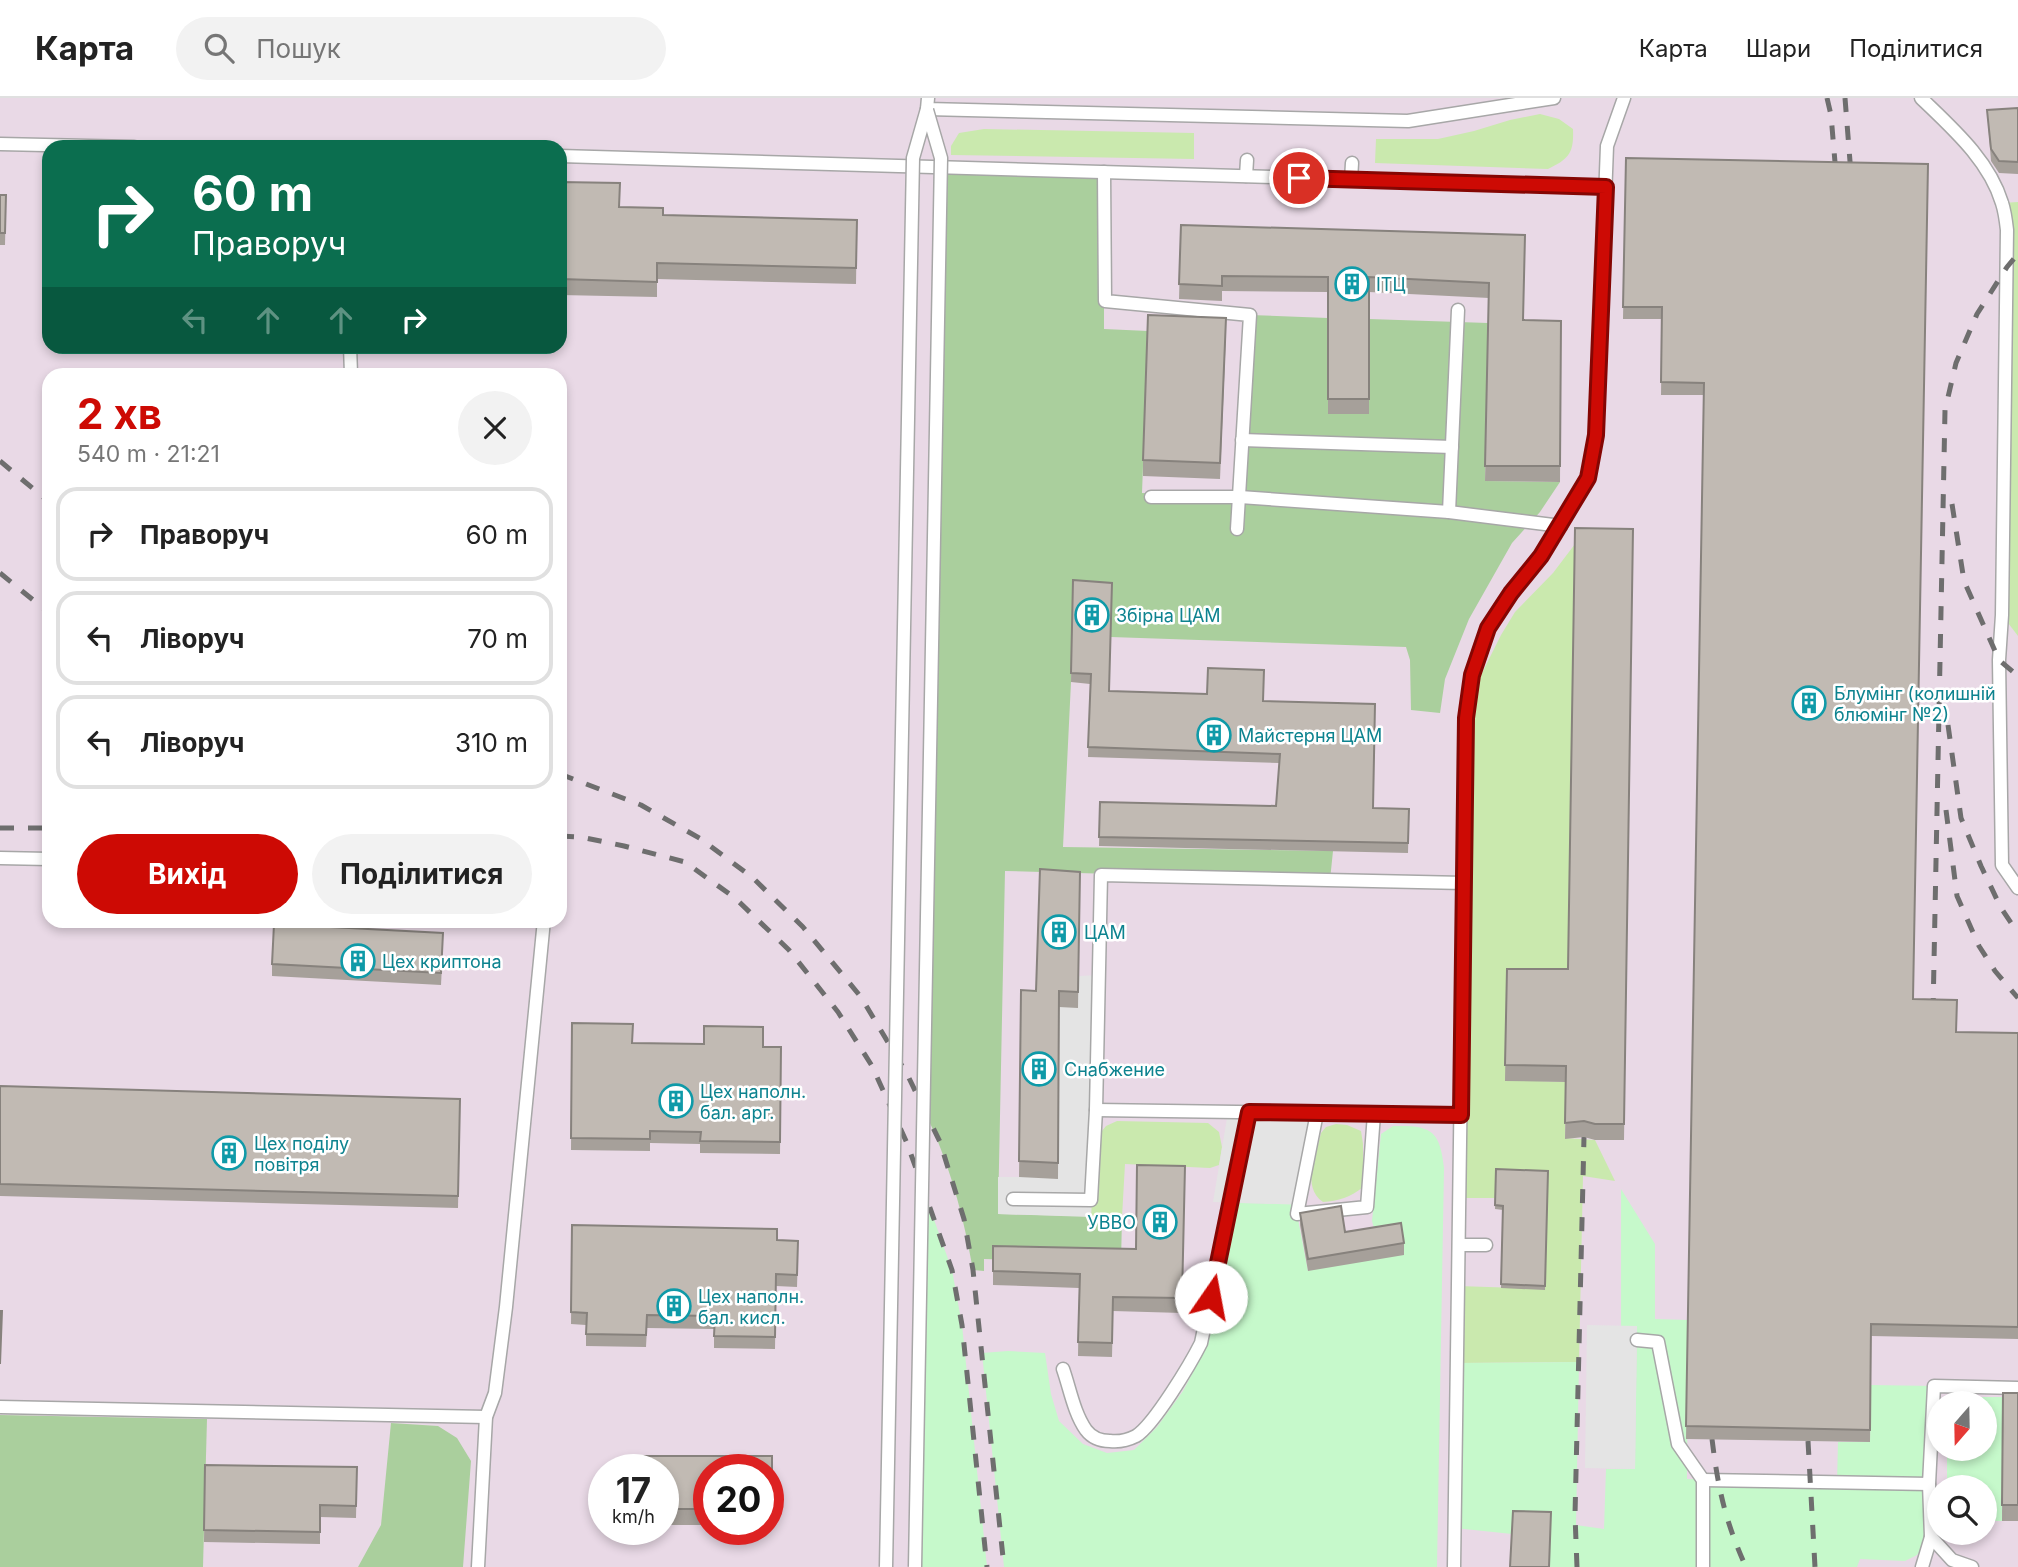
<!DOCTYPE html>
<html lang="uk">
<head>
<meta charset="utf-8">
<style>
  body { margin:0; font-family:Inter,sans-serif; background:#f2f2f2; color:#222; height:100vh; display:flex; flex-direction:column; font-size:26px; white-space:nowrap }
  * { box-sizing:border-box; margin:0 }
  p { font-size:23px; color:#767676 }
  .icon { flex:none; width:38px; height:38px; fill:none; stroke:currentColor; stroke-width:2; stroke-linecap:round; stroke-linejoin:round }
  .map { position:relative; flex:1; overflow:hidden }
  .side { position:absolute; left:42px; top:270px; width:525px; height:560px; display:flex; flex-direction:column; background:#fff; border-radius:21px; box-shadow:0 4px 10px #0003 }
  .side>* { flex:none }
  .guide { position:absolute; left:42px; top:42px; width:525px; height:214px; border-radius:21px; box-shadow:0 4px 10px #0003; background:#0b6e4f; color:#fff; overflow:hidden }
  .needle { width:46px; rotate:200deg }
  .buttons { position:absolute; left:1927px; top:1293px; display:grid; gap:14px }
  .buttons a { display:grid; place-items:center; width:70px; height:70px; border-radius:50%; background:#fff; box-shadow:0 4px 10px #0003; font-size:35px }
  .speed { position:absolute; left:588px; top:1356px; display:flex; gap:14px; font-size:35px; font-weight:700; text-align:center }
  .speed>* { display:grid; place-content:center; width:91px; height:91px; border-radius:50%; background:#fff; box-shadow:0 4px 10px #0003; line-height:1 }
  .speed small { font-size:18px; font-weight:400 }
  .speed .limit { border:10px solid #d22; background:#fff; color:#111 }
  .pin { position:absolute; display:grid; place-items:center; width:60px; height:60px; color:#fff; margin:-30px; border:4px solid #fff; border-radius:50%; box-shadow:0 2px 7px #0007 }
  .me { position:absolute; width:77px; margin:-38px; rotate:12deg; stroke-linejoin:round; filter:drop-shadow(0 0 5px #0008) }
  .turn { display:flex; align-items:center; gap:24px; height:147px; padding:0 35px; font-size:32px }
  .turn .icon { width:91px; height:91px; stroke-width:2.5 }
  .turn b { display:block; font-size:49px; line-height:60px }
  .lanes { display:flex; align-items:center; height:66px; padding:0 35px; background:#0003; justify-content:center; gap:35px; direction:ltr }
  .lanes .off { opacity:.35 }
  .round { display:grid; place-items:center; flex:none; width:74px; height:74px; border-radius:37px; background:#f2f2f2 }
  .overview { display:flex; align-items:center; justify-content:space-between; height:119px; padding:0 35px }
  h1 { font-size:42px; font-weight:700; line-height:52px; color:#cd0a04 }
  .button { display:flex; gap:14px; margin-top:auto; padding:14px 35px }
  .button a { flex:1; height:80px; border-radius:42px; background:#cd0a04; color:#fff; font-size:28px; font-weight:700; line-height:80px; text-align:center }
  .button a+a { background:#f2f2f2; color:#222 }
  ul { padding:0; list-style:none }
  li { display:flex; align-items:center; gap:21px; height:94px; margin:0 14px 10px; padding:0 21px; border:4px solid #e0e0e0; border-radius:21px }
  li div { flex:1 }
  li b { display:block; font-size:26px }
  li em { font-style:normal }
  header { display:flex; align-items:center; gap:42px; box-sizing:border-box; height:98px; padding:0 35px; background:#fff; border-bottom:2px solid #e0e0e0 }
  header strong { font-size:33px }
  nav { display:flex; gap:38px; margin-inline-start:auto; font-size:24px }
  .search { width:490px; height:63px; background:#f2f2f2; display:flex; align-items:center; gap:18px; box-sizing:border-box; padding:0 24px; border-radius:38px; color:#767676; font-size:26px }
  .map>svg:first-child { display:block }
  .industrial { fill:#e9d9e6; fill-rule:evenodd }
  .grass { fill:#cae9ae }
  .forest { fill:#aacf9d }
  .park { fill:#c6f9cb }
  .parking { fill:#e4e4e4 }
  .lines { fill:none; stroke-linecap:round; stroke-linejoin:round }
  .lane-casing { stroke:#a7a7a7; stroke-width:15 }
  .lane { stroke:#fff; stroke-width:12 }
  .rail { stroke:#6e6e6e; stroke-width:5; stroke-dasharray:14 14; stroke-linecap:butt }
  .lane-bridge-casing { stroke:#a7a7a7; stroke-width:15; stroke-linecap:butt }
  .lane-bridge { stroke:#fff; stroke-width:12 }
  .wall { fill:#a6a09a }
  .building { fill:#c1bab3; stroke:#87827d; stroke-width:2 }
  .route-casing { stroke:#850603; stroke-width:18 }
  .route { stroke:#cd0a04; stroke-width:12 }
  .labels { text-anchor:middle; dominant-baseline:central; stroke-width:5; stroke-linejoin:round; paint-order:stroke }
  .culture-label { font-size:18px; fill:#0d838f; stroke:#fff; text-anchor:start }
</style>
</head>
<body>
<header>
<strong>Карта</strong>
<div class="search"><svg class="icon" aria-label="search" viewBox="0 0 24 24"><circle cx="10" cy="10" r="6"/><path d="M15 15l6 6"/></svg>Пошук</div>
<nav><a>Карта</a><a>Шари</a><a>Поділитися</a></nav>
</header>
<div class="map">
<svg width="2018" height="1469" viewBox="0 0 2018 1469">
  <rect width="100%" height="100%" fill="#f1eee7"/>
  <path class="industrial" d="M0,0H2018V1469H0ZM49,49H560V248H49ZM49,276H560V822H49ZM1939,1306H1984V1351H1939ZM604,1372H663V1432H604ZM709,1372H768V1432H709ZM1939,1390H1984V1435H1939Z"/>
  <g class="grass">
    <path d="M1540,16L1559,21L1573,31C1574,55 1569,61 1548,71L1375,65L1376,41H1438L1474,33L1510,22Z"/>
    <polygon points="984,31 1194,35 1194,61 951,57 951,48 959,35"/>
    <polygon points="2018,104 2018,538 2002,517 2002,105"/>
    <polygon points="1575,446 1568,887 1505,982 1566,984 1565,1040 1595,1042 1615,1083 1583,1078 1579,1264 1457,1265 1458,1188 1545,1191 1548,1077 1496,1100 1460,1100 1466,620 1476,587 1501,537 1515,514 1553,475"/>
    <polygon points="1117,1023 1208,1025 1219,1034 1222,1049 1219,1067 1210,1070 1125,1066 1122,1119 1091,1119 1094,1043 1106,1028"/>
    <path d="M1336,1026L1347,1027L1361,1033L1363,1046V1089C1351,1099 1338,1103 1323,1104C1301,1089 1316,1056 1321,1035L1326,1029Z"/>
  </g>
  <g class="forest">
    <path d="M941,70L1104,74V231L1148,233L1142,395L1240,399L1250,217L1328,220V316H1369V221L1488,225L1485,383L1560,384L1540,414L1512,445L1469,521L1445,581L1440,615L1411,612L1410,562L1406,549L1111,539L1073,492L1071,584L1063,749L1333,753L1330,782L1005,773L998,1116L1122,1119L1121,1165L984,1161V1173L973,1172C963,1115 949,1064 924,1012Z"/>
    <polygon points="0,1317 207,1321 203,1469 0,1469"/>
    <polygon points="391,1325 438,1328 457,1340 471,1363 463,1469 358,1469 381,1427"/>
  </g>
  <g class="park">
    <path d="M1393,1028C1431,1027 1440,1032 1444,1070L1437,1469H1004L982,1255L1008,1253L1045,1255L1051,1296L1059,1323L1083,1346L1107,1355L1134,1352L1157,1329L1183,1293L1208,1246L1238,1105L1299,1106L1297,1116L1308,1173L1374,1130L1372,1123L1381,1036Z"/>
    <polygon points="922,1088 952,1172 962,1227 987,1469 915,1469"/>
    <polygon points="1621,1091 1655,1146 1655,1221 1688,1222 1687,1381 1837,1384 1838,1344 1870,1344 1871,1287 1934,1288 1931,1439 1917,1457 1905,1463 1860,1461 1857,1469 1549,1469 1551,1427 1512,1436 1455,1430 1457,1265 1579,1264 1576,1427 1604,1431 1606,1371 1635,1371 1637,1229 1621,1228"/>
    <polygon points="1948,1299 2004,1299 2002,1423 1985,1423 1984,1390 1947,1390 1947,1351 1984,1351 1984,1306 1948,1305"/>
  </g>
  <g class="parking">
    <polygon points="1099,877 1091,1119 998,1116 998,1079 1019,1079 1059,909 1079,878"/>
    <polygon points="1228,1014 1325,1015 1305,1107 1213,1104"/>
    <polygon points="1587,1227 1637,1228 1635,1371 1585,1370"/>
  </g>
  <g class="lines">
    <defs>
      <g id="lane">
        <polyline points="928,0 927,11 1408,23 1554,0"/>
        <path d="M1921,0C1952,30 1989,62 2002,105C2005,114 2006,123 2007,132L2002,517L1999,562L2002,767L2018,790"/>
        <polyline points="0,46 134,49"/>
        <polyline points="560,58 1606,89"/>
        <polyline points="1104,74 1105,203 1250,217 1237,431"/>
        <polyline points="1246,78 1247,62"/>
        <polyline points="1351,82 1352,65"/>
        <polyline points="350,248 351,276"/>
        <polyline points="1242,342 1452,349"/>
        <polyline points="1151,399 1240,399 1449,414 1561,428"/>
        <polyline points="1449,414 1458,212"/>
        <polyline points="0,760 49,761"/>
        <polyline points="1096,1012 1461,1017"/>
        <polyline points="1317,1015 1297,1116 1367,1109 1374,1016"/>
        <polyline points="1013,1101 1091,1102 1096,1012 1101,777 1464,785"/>
        <polyline points="1459,1147 1486,1147"/>
        <polyline points="1637,1242 1658,1244 1678,1346 1703,1382 1703,1469"/>
        <path d="M1063,1271C1070,1291 1074,1315 1086,1332C1092,1340 1100,1343 1110,1343C1118,1344 1128,1342 1136,1338C1154,1327 1191,1265 1201,1245L1249,1014"/>
        <polyline points="0,1309 486,1319"/>
        <polyline points="1703,1382 1929,1386 1934,1288 2018,1290"/>
        <polyline points="1929,1386 1931,1439 1952,1462 1972,1469"/>
        <polyline points="478,1469 486,1319 495,1295 506,1209 544,822"/>
        <polyline points="1454,1469 1466,620 1473,577 1488,530 1511,495 1541,458 1588,380 1596,337 1607,48 1624,0"/>
        <polyline points="1922,1469 1931,1439"/>
      </g>
    </defs>
    <use href="#lane" class="lane-casing"/>
    <use href="#lane" class="lane"/>
    <g class="rail">
      <polyline points="1827,0 1831,17 1836,76"/>
      <polyline points="1845,0 1851,76"/>
      <polyline points="0,363 49,404"/>
      <polyline points="1952,406 1964,483 1999,562 2018,578"/>
      <polyline points="0,475 49,515"/>
      <polyline points="1948,627 1961,720 1981,768 2001,810 2018,835"/>
      <polyline points="560,676 641,707 701,741 753,780 803,829 861,899 908,978 940,1044 964,1121 973,1172 1004,1469"/>
      <polyline points="1946,712 1957,798 1979,848 1995,873 2018,900"/>
      <polyline points="0,730 49,730"/>
      <polyline points="560,738 581,739 624,748 685,764 735,800 789,852 838,914 872,968 907,1045 952,1172 962,1227 987,1469"/>
      <polyline points="1933,914 1945,312 1956,265 1977,216 2007,169 2018,156"/>
      <path d="M1712,1341C1718,1390 1725,1423 1746,1469"/>
      <polyline points="1808,1343 1815,1469"/>
      <polyline points="1577,1469 1575,1417 1584,1039"/>
    </g>
    <defs>
      <g id="lane-bridge">
        <polyline points="886,1469 913,60 927,11"/>
        <polyline points="915,1469 941,60 927,12"/>
      </g>
    </defs>
    <use href="#lane-bridge" class="lane-bridge-casing"/>
    <use href="#lane-bridge" class="lane-bridge"/>
  </g>
  <g class="wall">
    <polygon points="2018,10 2018,76 1999,75 1991,63 1987,12"/>
    <polygon points="1626,60 1928,66 1913,901 1957,934 2018,935 2018,1241 1871,1238 1870,1344 1686,1341 1704,297 1661,297 1662,221 1623,221"/>
    <polygon points="560,84 620,109 663,117 857,122 856,186 657,181 657,199 560,197"/>
    <polygon points="0,97 6,97 5,147 0,147"/>
    <polygon points="1181,127 1525,137 1523,222 1561,223 1560,384 1485,383 1489,200 1369,194 1369,316 1328,316 1328,194 1222,193 1222,203 1179,201"/>
    <polygon points="1226,236 1220,381 1143,378 1143,362"/>
    <polygon points="1633,431 1624,1042 1595,1042 1584,1039 1565,1041 1566,984 1505,983 1507,871 1568,871"/>
    <polygon points="1073,482 1110,593 1263,603 1373,710 1409,711 1408,755 1099,748 1100,704 1276,708 1279,665 1088,659 1090,586 1071,584"/>
    <polygon points="1080,774 1078,910 1059,909 1058,1081 1019,1079 1021,892 1036,893"/>
    <polygon points="443,847 441,887 272,878 272,866"/>
    <polygon points="572,925 632,945 781,949 780,1056 700,1055 700,1046 650,1045 650,1053 571,1052"/>
    <polygon points="0,988 460,1001 458,1110 0,1098"/>
    <polygon points="1185,1068 1182,1215 1113,1213 1112,1259 1078,1258 1079,1190 993,1187 993,1148 1136,1151"/>
    <polygon points="1496,1071 1548,1073 1545,1192 1501,1190 1503,1112 1495,1111"/>
    <polygon points="1300,1115 1345,1134 1404,1145 1404,1157 1308,1173 1300,1127"/>
    <polygon points="572,1127 798,1155 797,1189 776,1188 775,1251 714,1250 714,1231 647,1230 646,1249 586,1248 586,1227 571,1226"/>
    <polygon points="2003,1295 2018,1295 2018,1423 2002,1423"/>
    <polygon points="772,1358 772,1427 768,1427 768,1372 709,1372 709,1427 663,1427 663,1372"/>
    <polygon points="205,1367 357,1369 356,1420 320,1419 320,1446 204,1444"/>
  </g>
  <g class="building">
    <polygon points="2018,10 2018,64 1999,63 1991,51 1987,12"/>
    <polygon points="1626,60 1928,66 1913,901 1957,902 1956,934 2018,935 2018,1229 1871,1226 1870,1332 1686,1328 1704,285 1661,284 1662,209 1623,209"/>
    <polygon points="560,84 620,85 619,109 663,110 663,117 857,122 856,170 657,165 657,184 560,181"/>
    <polygon points="0,97 6,97 5,135 0,135"/>
    <polygon points="1181,127 1525,137 1523,222 1561,223 1560,368 1485,368 1489,185 1369,179 1369,301 1328,301 1328,179 1222,178 1222,188 1179,186"/>
    <polygon points="1148,217 1226,220 1220,365 1143,362"/>
    <polygon points="1575,430 1633,431 1624,1026 1595,1026 1584,1023 1565,1025 1566,968 1505,967 1507,871 1568,871"/>
    <polygon points="1073,482 1112,485 1109,593 1207,596 1208,570 1264,572 1263,603 1375,606 1373,710 1409,711 1408,745 1099,739 1100,704 1276,708 1280,656 1088,649 1091,576 1071,575"/>
    <polygon points="1040,771 1080,774 1078,894 1059,893 1058,1065 1019,1063 1021,892 1036,893"/>
    <polygon points="274,826 443,835 441,875 272,866"/>
    <polygon points="572,925 633,926 632,945 704,946 704,928 763,929 763,949 781,949 780,1044 700,1043 701,1034 650,1033 650,1041 571,1040"/>
    <polygon points="0,988 460,1001 458,1098 0,1086"/>
    <polygon points="1137,1067 1185,1068 1182,1200 1113,1199 1112,1245 1078,1244 1080,1176 993,1173 993,1148 1136,1151"/>
    <polygon points="1496,1071 1548,1073 1545,1188 1501,1186 1503,1108 1495,1107"/>
    <polygon points="1341,1108 1345,1134 1401,1125 1404,1145 1308,1161 1300,1115"/>
    <polygon points="572,1127 777,1131 777,1142 798,1143 797,1177 776,1176 775,1239 714,1238 715,1218 647,1217 646,1237 586,1236 587,1215 571,1214"/>
    <polygon points="0,1213 2,1213 0,1266"/>
    <polygon points="2003,1295 2018,1295 2018,1407 2002,1407"/>
    <polygon points="644,1358 772,1358 772,1411 768,1411 768,1372 709,1372 709,1411 663,1411 663,1372 644,1372"/>
    <polygon points="205,1367 357,1369 356,1408 320,1407 320,1434 204,1432"/>
    <polygon points="1513,1413 1551,1414 1549,1469 1510,1469"/>
  </g>
  <g class="lines">
    <defs>
      <polyline id="route" points="1211,1199 1249,1014 1461,1017 1466,620 1472,577 1488,530 1511,495 1541,458 1588,380 1596,337 1606,89 1299,80"/>
    </defs>
    <use href="#route" class="route-casing"/>
    <use href="#route" class="route"/>
  </g>
  <defs>
    <symbol id="building-ring" viewBox="-11 -11 22 22"><circle r="9.5" fill="#fff" stroke="#0f9aa8" stroke-width="1.5"/><path d="M-4-6H4V6H1V3H-1V6H-4ZM-2.5-4.3h1.7v1.8h-1.7ZM.8-4.3h1.7v1.8H.8ZM-2.5-1h1.7V.8h-1.7ZM.8-1h1.7V.8H.8Z" fill="#0f9aa8"/></symbol>
  </defs>
  <g fill-rule="evenodd">
    <use href="#building-ring" x="1333" y="167" width="38" height="38"/>
    <use href="#building-ring" x="1073" y="498" width="38" height="38"/>
    <use href="#building-ring" x="1790" y="586" width="38" height="38"/>
    <use href="#building-ring" x="1195" y="618" width="38" height="38"/>
    <use href="#building-ring" x="1040" y="815" width="38" height="38"/>
    <use href="#building-ring" x="339" y="844" width="38" height="38"/>
    <use href="#building-ring" x="1020" y="952" width="38" height="38"/>
    <use href="#building-ring" x="657" y="984" width="38" height="38"/>
    <use href="#building-ring" x="210" y="1036" width="38" height="38"/>
    <use href="#building-ring" x="1141" y="1105" width="38" height="38"/>
    <use href="#building-ring" x="655" y="1189" width="38" height="38"/>
  </g>
  <g class="labels">
    <g class="culture-label">
      <text x="1376" y="186">ІТЦ</text>
      <text x="1116" y="517">Збірна ЦАМ</text>
      <text x="1834" y="595">Блумінг (колишній<tspan x="1834" dy="21">блюмінг №2)</tspan></text>
      <text x="1238" y="637">Майстерня ЦАМ</text>
      <text x="1084" y="834">ЦАМ</text>
      <text x="382" y="863">Цех криптона</text>
      <text x="1064" y="971">Снабжение</text>
      <text x="700" y="993">Цех наполн.<tspan x="700" dy="21">бал. арг.</tspan></text>
      <text x="254" y="1045">Цех поділу<tspan x="254" dy="21">повітря</tspan></text>
      <text x="1136" y="1124" text-anchor="end">УВВО</text>
      <text x="698" y="1198">Цех наполн.<tspan x="698" dy="21">бал. кисл.</tspan></text>
    </g>
  </g>
</svg>
<div class="buttons">
<a><svg class="needle" viewBox="-14 -14 28 28"><path d="M0-13l5 13h-10z" fill="#e53935"/><path d="M0 13l5-13h-10z" fill="#767676"/></svg></a>
<a><svg class="icon" aria-label="search" viewBox="0 0 24 24"><circle cx="10" cy="10" r="6"/><path d="M15 15l6 6"/></svg></a>
</div>
<div class="speed"><div>17<small>km/h</small></div><div class="limit">20</div></div>
<div class="pin" style="left:1299px;top:80px;background:#d93025"><svg class="icon" aria-label="arrive" viewBox="0 0 24 24"><path d="M6 21V4h12l-3 4 3 4H6"/></svg></div>
<svg class="me" style="left:1211px;top:1199px" viewBox="-20 -20 40 40"><circle r="19" fill="#fff"/><path d="M0-13L10 11 0 6-10 11z" fill="#cd0a04"/></svg>
<div class="guide">
<div class="turn"><svg class="icon" aria-label="right" viewBox="0 0 24 24"><path d="M7 20v-9h11M14 6l5 5-5 5"/></svg><div><b>60 m</b>Праворуч</div></div>
<div class="lanes"><svg class="icon off" aria-label="left" viewBox="0 0 24 24"><path d="M17 20v-9H6M10 6l-5 5 5 5"/></svg><svg class="icon off" aria-label="ahead" viewBox="0 0 24 24"><path d="M12 20V5M6 11l6-6 6 6"/></svg><svg class="icon off" aria-label="ahead" viewBox="0 0 24 24"><path d="M12 20V5M6 11l6-6 6 6"/></svg><svg class="icon" aria-label="right" viewBox="0 0 24 24"><path d="M7 20v-9h11M14 6l5 5-5 5"/></svg></div>
</div>
<section class="side">
<div class="overview"><div><h1>2 хв</h1><p>540 m · 21:21</p></div><a class="round"><svg class="icon" aria-label="close" viewBox="0 0 24 24"><path d="M6 6l12 12M18 6L6 18"/></svg></a></div>
<ul>
<li><svg class="icon" aria-label="right" viewBox="0 0 24 24"><path d="M7 20v-9h11M14 6l5 5-5 5"/></svg><div><b>Праворуч</b></div><em>60 m</em></li>
<li><svg class="icon" aria-label="left" viewBox="0 0 24 24"><path d="M17 20v-9H6M10 6l-5 5 5 5"/></svg><div><b>Ліворуч</b></div><em>70 m</em></li>
<li><svg class="icon" aria-label="left" viewBox="0 0 24 24"><path d="M17 20v-9H6M10 6l-5 5 5 5"/></svg><div><b>Ліворуч</b></div><em>310 m</em></li>
</ul>
<div class="button"><a>Вихід</a><a>Поділитися</a></div>
</section>
</div>
</body>
</html>
